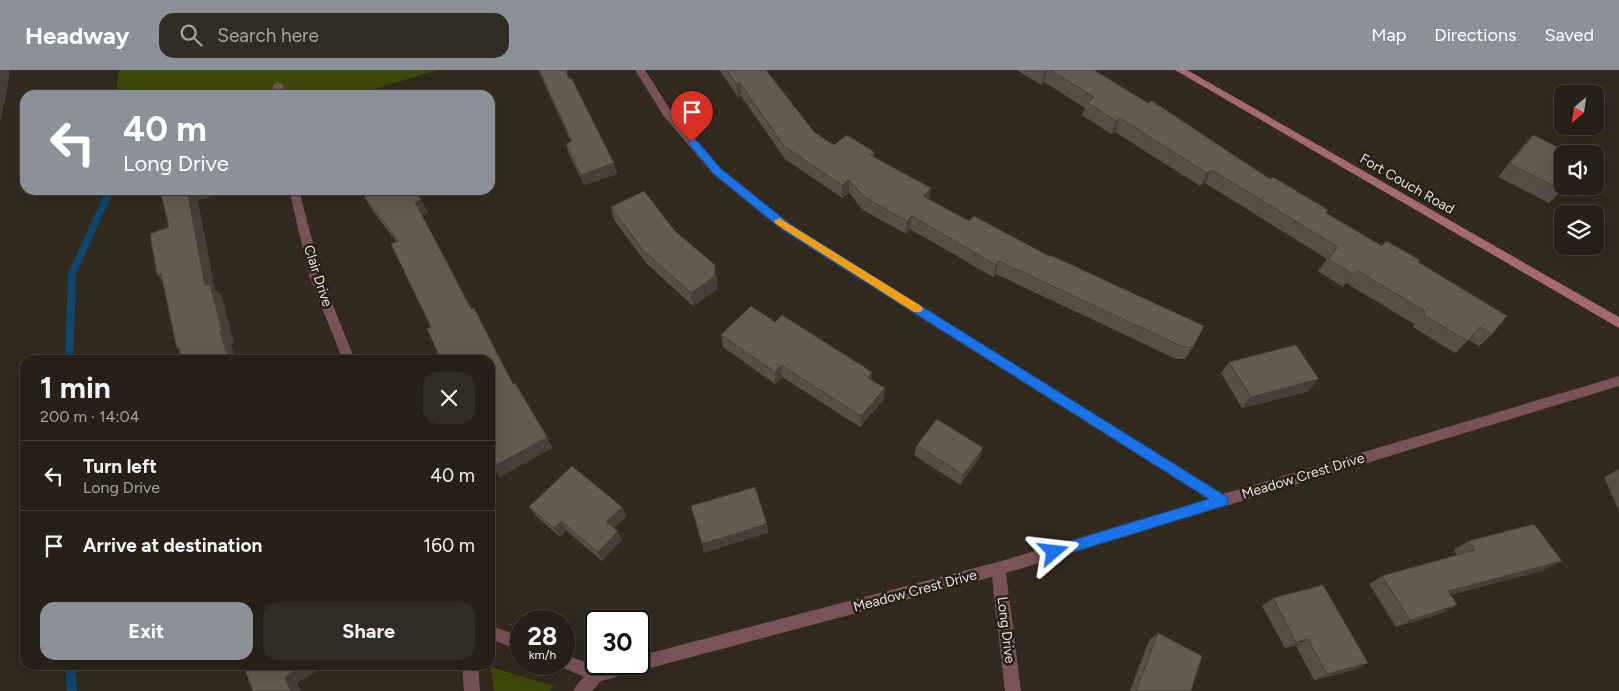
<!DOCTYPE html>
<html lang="en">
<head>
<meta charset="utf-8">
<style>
  body { margin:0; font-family:Figtree,sans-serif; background:#322d24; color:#f1f3f6; height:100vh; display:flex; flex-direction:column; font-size:19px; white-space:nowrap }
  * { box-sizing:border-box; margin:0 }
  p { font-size:16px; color:#a4a3a1 }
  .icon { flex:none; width:28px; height:28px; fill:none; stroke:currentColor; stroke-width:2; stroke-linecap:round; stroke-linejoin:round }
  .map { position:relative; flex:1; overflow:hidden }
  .sheet { position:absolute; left:20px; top:285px; width:475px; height:315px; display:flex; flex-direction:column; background:#262017; border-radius:15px; box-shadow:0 5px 20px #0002,0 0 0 1px #423e36 }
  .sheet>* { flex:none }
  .hud { position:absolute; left:20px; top:20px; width:475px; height:105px; border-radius:15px; box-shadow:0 5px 20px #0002,0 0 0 1px #423e36; background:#8c9099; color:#fff; overflow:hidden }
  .needle { width:32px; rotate:209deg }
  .buttons { position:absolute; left:1554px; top:15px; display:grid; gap:10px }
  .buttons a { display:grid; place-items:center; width:50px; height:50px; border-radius:10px; background:#262017; box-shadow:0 5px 20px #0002,0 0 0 1px #423e36; font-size:25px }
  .speed { position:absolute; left:510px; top:540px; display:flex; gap:10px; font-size:25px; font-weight:700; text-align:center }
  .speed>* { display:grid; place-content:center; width:65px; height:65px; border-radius:50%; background:#262017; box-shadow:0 5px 20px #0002,0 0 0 1px #423e36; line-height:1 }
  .speed small { font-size:12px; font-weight:400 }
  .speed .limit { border:2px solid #111; border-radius:8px; background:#fff; color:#111 }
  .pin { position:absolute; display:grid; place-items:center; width:42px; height:42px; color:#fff; margin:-51px -21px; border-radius:50% 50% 50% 0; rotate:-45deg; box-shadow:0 0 5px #0007 }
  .pin .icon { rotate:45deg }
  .me { position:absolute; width:55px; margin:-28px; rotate:73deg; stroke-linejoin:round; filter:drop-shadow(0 0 4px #0008) }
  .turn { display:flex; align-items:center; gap:18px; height:105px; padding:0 20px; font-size:22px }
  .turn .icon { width:65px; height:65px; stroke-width:2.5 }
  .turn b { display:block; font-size:35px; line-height:42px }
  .round { display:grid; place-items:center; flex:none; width:52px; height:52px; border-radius:15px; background:#322d24 }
  .summary { display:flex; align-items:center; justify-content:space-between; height:85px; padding:0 20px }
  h1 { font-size:30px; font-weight:700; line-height:38px }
  .button { display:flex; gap:10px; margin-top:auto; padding:10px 20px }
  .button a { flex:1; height:58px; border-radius:15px; background:#8c9099; color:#fff; font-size:20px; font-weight:700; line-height:58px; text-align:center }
  .button a+a { background:#322d24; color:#f1f3f6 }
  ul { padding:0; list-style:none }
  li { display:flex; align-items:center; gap:15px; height:70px; padding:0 20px; border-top:1px solid #423e36 }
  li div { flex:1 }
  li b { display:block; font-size:19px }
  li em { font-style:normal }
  header { display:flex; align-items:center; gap:30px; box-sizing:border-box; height:70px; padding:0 25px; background:#8c9099; color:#fff }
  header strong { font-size:24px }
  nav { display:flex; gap:28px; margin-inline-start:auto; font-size:18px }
  .search { width:350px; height:45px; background:#322d24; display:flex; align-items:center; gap:12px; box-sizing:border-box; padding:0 18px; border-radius:15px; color:#a4a3a1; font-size:19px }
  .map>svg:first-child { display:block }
  .green { fill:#3e4a09 }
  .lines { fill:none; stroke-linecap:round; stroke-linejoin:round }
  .stream { fill:#104771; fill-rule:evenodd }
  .street { fill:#7a5455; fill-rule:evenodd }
  .secondary { fill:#a66a6c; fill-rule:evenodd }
  .wall { fill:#574e44 }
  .shaded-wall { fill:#474037 }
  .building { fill:#655b4f; stroke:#474037 }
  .route { fill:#1a73e8; stroke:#114b97 }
  .slow { fill:#f59e0b }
  .labels { text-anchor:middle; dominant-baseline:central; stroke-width:5; stroke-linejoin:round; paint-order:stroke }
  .street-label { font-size:14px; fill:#e8e2db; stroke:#292015 }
</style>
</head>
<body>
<header>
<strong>Headway</strong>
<div class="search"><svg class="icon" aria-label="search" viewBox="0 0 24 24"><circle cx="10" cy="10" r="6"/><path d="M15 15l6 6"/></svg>Search here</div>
<nav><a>Map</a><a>Directions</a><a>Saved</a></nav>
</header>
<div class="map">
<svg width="1619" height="621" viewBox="0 0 1619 621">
  <rect width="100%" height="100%" fill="#332a1f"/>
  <g class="green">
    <polygon points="119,0 437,0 355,25 116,25"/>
    <polygon points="491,597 554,616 549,621 494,621"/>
  </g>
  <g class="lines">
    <g class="stream">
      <polygon points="106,120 114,120 76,204 73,290 65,290 68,204"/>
      <polygon points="65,595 75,595 77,621 67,621"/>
    </g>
    <g class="street">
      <polygon points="635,0 645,0 671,41 721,98 790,154 1223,424 1619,306 1619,316 1006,503 1021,621 1005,621 992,507 601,611 592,621 573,621 576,616 584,607 559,596 558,594 564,594 564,584 597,597 611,594 639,594 639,586 998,492 1208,429 782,160 713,104 663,45"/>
      <polygon points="278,12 283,15 283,25 273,25 273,15"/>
      <polygon points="289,120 299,120 322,208 355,290 343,290 310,208"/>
      <polygon points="490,555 521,567 521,581 490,569"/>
      <polygon points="462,595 478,595 480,621 464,621"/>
    </g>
    <polygon class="secondary" points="1175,0 1187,0 1619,247 1619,258"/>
  </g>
  <g class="wall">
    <polygon points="538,0 566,0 569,9 617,104 584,115 569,84 566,74 571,72"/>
    <polygon points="719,0 766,0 814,62 834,75 874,82 874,87 931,118 929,130 1193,277 1185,289 1176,289 996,204 993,207 910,159 906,164 863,140 849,123 842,128 785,89 741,26 738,27"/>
    <polygon points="1017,0 1094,0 1326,143 1382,176 1418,192 1492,264 1479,276 1469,270 1455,283 1413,257 1414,254 1346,213 1343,217 1318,201 1327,189 1205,113 1200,116 1115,62 1111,64 1082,45 1085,38 1044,12 1041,15"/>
    <polygon points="1533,65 1562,120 1549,133 1498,107 1521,78"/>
    <polygon points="364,127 421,130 428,143 422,145 472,239 513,314 547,367 552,378 500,407 493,397 490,290 431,257 397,172 372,140"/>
    <polygon points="611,137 675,161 717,208 717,219 693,236 646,193 614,150"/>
    <polygon points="775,252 872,310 884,329 860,357 782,307 775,314 723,277 721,265"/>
    <polygon points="1229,292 1309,321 1242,338 1221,303"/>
    <polygon points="917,375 983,378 979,389 960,415 914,385"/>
    <polygon points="1619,399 1619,441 1604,407"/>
    <polygon points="529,437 622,437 626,446 614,458 622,470 602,491 566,460 560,467 536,446"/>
    <polygon points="1469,471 1545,500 1450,525 1457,535 1442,543 1396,557 1369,514 1382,506 1457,485 1454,480"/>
    <polygon points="1273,528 1354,600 1314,610 1296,576 1285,578 1262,536"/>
    <polygon points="1158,563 1191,621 1130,621 1149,570"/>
  </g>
  <g class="shaded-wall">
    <polygon points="0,0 10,0 6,26 0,52"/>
    <polygon points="1046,0 1048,0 1044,12 1041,15 1044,1"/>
    <polygon points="740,13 741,26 738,27 736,14"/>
    <polygon points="1120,48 1115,62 1111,64 1116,51"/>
    <polygon points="614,93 617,104 584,115 581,105"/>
    <polygon points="1212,100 1205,113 1200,116 1207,103"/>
    <polygon points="849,110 849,123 842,128 842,115"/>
    <polygon points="931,118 929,131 923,126"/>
    <polygon points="187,120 215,120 216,125 198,131 215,219 222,226 234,273 231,274 237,290 229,290 205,216"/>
    <polygon points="421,130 428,143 422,145 415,132"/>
    <polygon points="912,146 910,159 906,164 907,151"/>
    <polygon points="999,191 996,204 993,207 996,195"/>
    <polygon points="715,195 717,208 717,219 693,236 691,223"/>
    <polygon points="161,204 169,218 157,205"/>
    <polygon points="781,295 782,307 775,314 775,302"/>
    <polygon points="872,302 871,314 868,308"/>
    <polygon points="1319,309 1309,321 1242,338 1251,327"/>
    <polygon points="885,318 884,329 860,357 861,346"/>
    <polygon points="547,367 552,378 500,407 493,397"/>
    <polygon points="983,378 979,389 960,415 963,405"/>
    <polygon points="622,437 626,446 611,462 606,452"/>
    <polygon points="561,451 566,460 560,467 554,458"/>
    <polygon points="767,454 768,463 704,483 702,474"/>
    <polygon points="618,461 622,470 602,491 598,482"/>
    <polygon points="1562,491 1545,500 1433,529 1448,521"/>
    <polygon points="1457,535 1442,543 1396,557 1410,550"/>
    <polygon points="1308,569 1296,576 1285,578 1296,572"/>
    <polygon points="1368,593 1354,600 1314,610 1327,604"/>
    <polygon points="305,595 326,595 327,596 297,613 301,621 291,621 285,607"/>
  </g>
  <g class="building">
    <polygon points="539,0 566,0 569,9 572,9 614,93 581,105 566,74 572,71"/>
    <polygon points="727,0 766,0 814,62 834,75 847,65 874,82 870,85 931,118 923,126 969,151 974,146 1049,186 1050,185 1204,256 1193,277 1183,277 999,191 996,195 912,146 907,151 864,127 849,110 842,115 784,76 740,13 736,14"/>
    <polygon points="1050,0 1094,0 1148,33 1152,31 1270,109 1273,107 1328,140 1326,143 1382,176 1386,171 1420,190 1418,192 1507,246 1492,264 1480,257 1468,271 1424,245 1426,242 1357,200 1353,204 1328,189 1338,177 1212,100 1207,103 1120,48 1116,51 1087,32 1094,27"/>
    <polygon points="365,22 367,25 354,25"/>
    <polygon points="1533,65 1572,84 1562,84 1562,116 1565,116 1562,120 1510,94"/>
    <polygon points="160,120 187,120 205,216 210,214 222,261 220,262 229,290 182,290 179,278 177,279 161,204 157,205 150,164 169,157"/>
    <polygon points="364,120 416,120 421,130 415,132 471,239 474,238 513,314 515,313 547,367 493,397 490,391 490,290 441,290 427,259 431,257 391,174 399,171 364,127"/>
    <polygon points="644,121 675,161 715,195 715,206 691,223 643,180 611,137"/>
    <polygon points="751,236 775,252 782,245 872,302 868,308 885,318 861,346 781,295 775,302 721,265"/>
    <polygon points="1296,275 1319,309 1251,327 1229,292"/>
    <polygon points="937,349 983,378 963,405 917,375"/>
    <polygon points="572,396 622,437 606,452 618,461 598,482 561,451 554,458 529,437"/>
    <polygon points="755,417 767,454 702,474 691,436"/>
    <polygon points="1534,454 1562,491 1448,521 1457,535 1410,550 1382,506 1475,480 1469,471"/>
    <polygon points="1323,515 1368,593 1327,604 1308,569 1296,572 1273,528"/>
    <polygon points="1158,563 1202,586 1191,621 1136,621"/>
    <polygon points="243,595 305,595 285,607 291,621 253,621"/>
  </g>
  <polygon class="route" points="692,69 696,70 721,99 790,154 1227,427 1228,431 1227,435 1054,488 1049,486 1048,482 1049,478 1054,476 1209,429 783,160 714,104 689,74 688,72"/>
  <polygon class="slow" points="779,148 921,236 923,239 921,242 914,242 776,154 774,151"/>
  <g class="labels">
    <g class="street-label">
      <text transform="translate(1407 114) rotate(30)">Fort Couch Road</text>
      <text transform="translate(318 206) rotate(72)">Clair Drive</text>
      <text transform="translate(1303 406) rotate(-17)">Meadow Crest Drive</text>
      <text transform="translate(915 521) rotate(-15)">Meadow Crest Drive</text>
      <text transform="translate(1006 560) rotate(83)">Long Drive</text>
    </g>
  </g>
</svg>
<div class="buttons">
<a><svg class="needle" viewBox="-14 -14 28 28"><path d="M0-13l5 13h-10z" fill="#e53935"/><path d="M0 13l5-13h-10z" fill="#a4a3a1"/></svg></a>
<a><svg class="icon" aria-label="sound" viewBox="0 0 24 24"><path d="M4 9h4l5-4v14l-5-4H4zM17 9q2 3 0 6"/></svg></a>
<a><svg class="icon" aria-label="layers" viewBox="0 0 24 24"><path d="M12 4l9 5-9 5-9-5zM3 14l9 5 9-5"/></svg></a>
</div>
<div class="speed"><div>28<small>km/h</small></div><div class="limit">30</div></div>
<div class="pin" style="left:692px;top:72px;background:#d93025"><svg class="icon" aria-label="arrive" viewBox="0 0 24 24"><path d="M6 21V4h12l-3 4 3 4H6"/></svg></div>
<svg class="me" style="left:1054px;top:482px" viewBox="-20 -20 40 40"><path d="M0-17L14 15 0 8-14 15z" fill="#1a73e8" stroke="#fff" stroke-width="4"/></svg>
<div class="hud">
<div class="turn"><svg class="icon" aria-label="left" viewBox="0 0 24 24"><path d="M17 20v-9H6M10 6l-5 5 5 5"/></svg><div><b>40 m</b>Long Drive</div></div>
</div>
<section class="sheet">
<div class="summary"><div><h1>1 min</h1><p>200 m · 14:04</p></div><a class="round"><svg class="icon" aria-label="close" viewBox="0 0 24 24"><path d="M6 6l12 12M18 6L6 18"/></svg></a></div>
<ul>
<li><svg class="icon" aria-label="left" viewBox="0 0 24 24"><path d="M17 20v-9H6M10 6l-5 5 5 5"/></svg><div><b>Turn left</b><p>Long Drive</p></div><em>40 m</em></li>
<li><svg class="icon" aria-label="arrive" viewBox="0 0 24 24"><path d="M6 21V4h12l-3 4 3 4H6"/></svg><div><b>Arrive at destination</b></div><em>160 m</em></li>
</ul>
<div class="button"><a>Exit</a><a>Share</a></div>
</section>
</div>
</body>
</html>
